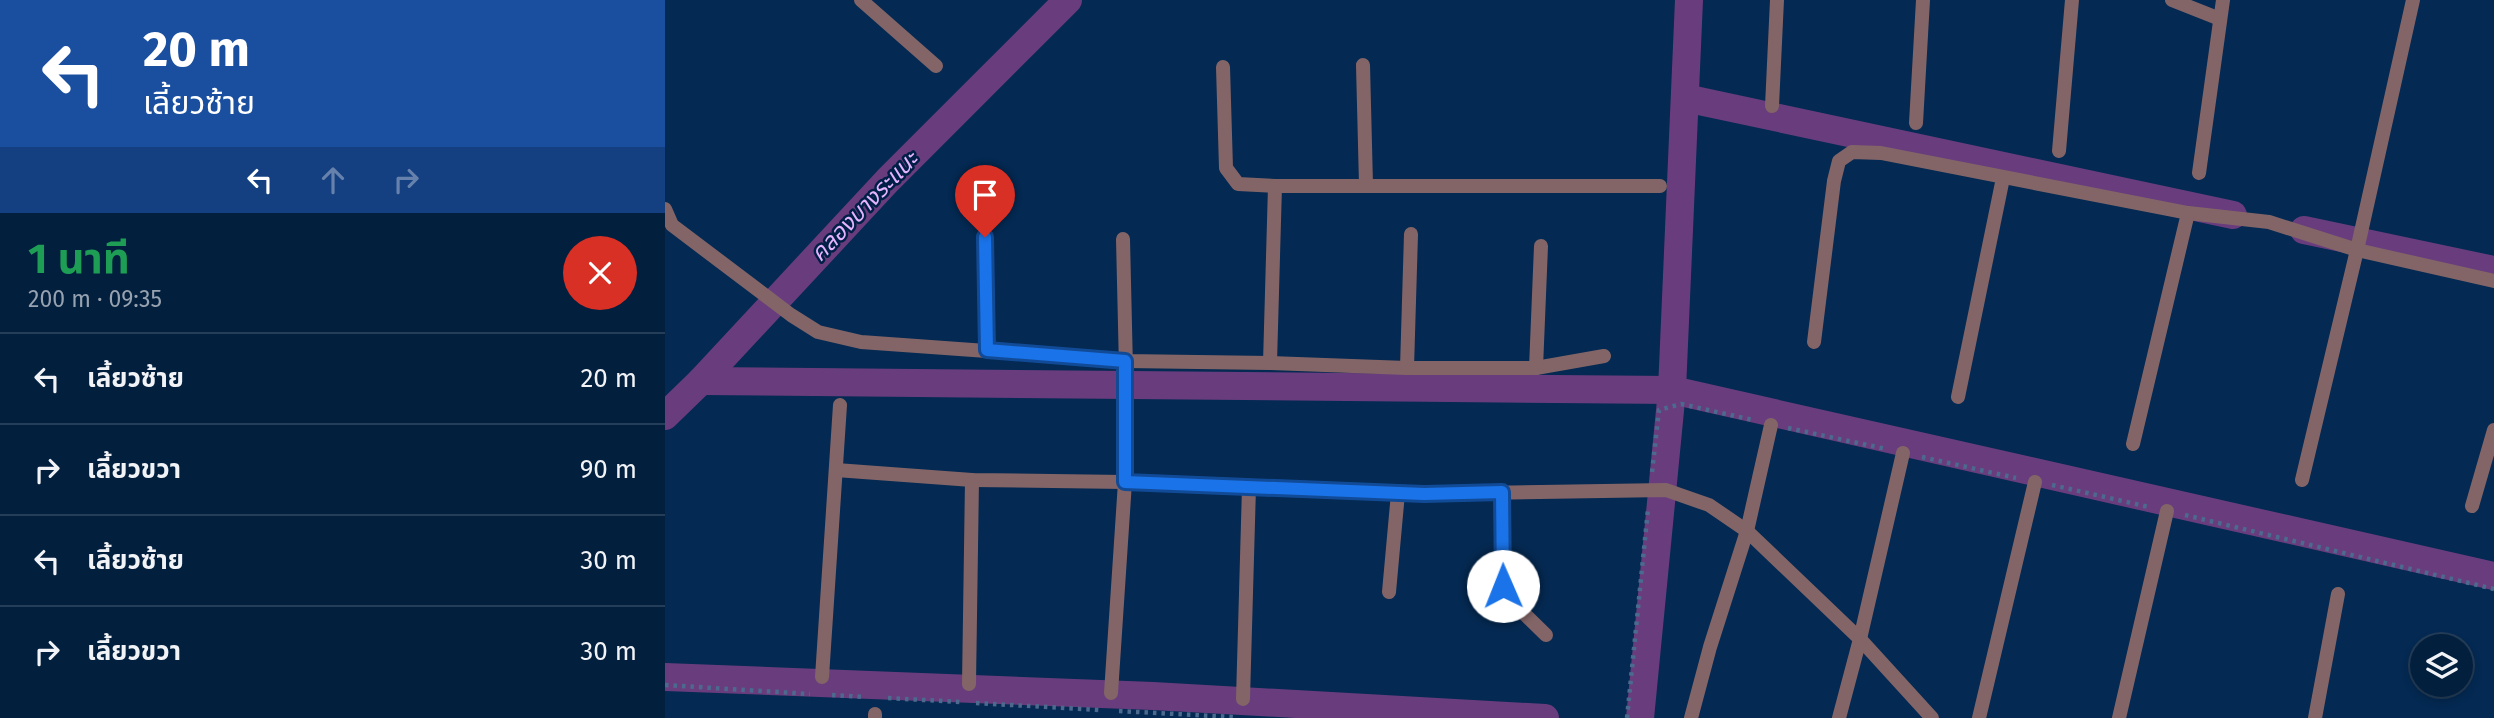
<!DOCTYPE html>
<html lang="th">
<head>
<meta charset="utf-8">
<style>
  body { margin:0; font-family:"Fira Sans","Noto Sans Thai",sans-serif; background:#0d2745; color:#f1f3f6; height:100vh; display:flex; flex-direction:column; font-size:26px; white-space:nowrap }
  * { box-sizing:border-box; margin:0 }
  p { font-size:23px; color:#97a2b0 }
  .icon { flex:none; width:38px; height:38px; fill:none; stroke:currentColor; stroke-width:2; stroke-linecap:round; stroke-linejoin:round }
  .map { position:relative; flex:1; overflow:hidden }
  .sheet { display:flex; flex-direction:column; background:#031f3e; width:665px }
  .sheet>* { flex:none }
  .top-card { background:#1a4fa0; color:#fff; overflow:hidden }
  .controls { position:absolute; left:1745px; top:634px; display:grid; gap:14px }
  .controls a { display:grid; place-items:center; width:63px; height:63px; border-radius:50%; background:#031f3e; box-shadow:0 4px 10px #0003,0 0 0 2px #243d58; font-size:35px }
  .pin { position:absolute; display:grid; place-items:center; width:60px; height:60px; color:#fff; margin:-72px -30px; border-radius:50% 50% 50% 0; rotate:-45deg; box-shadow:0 0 7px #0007 }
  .pin .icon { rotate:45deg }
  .me { position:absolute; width:77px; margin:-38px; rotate:359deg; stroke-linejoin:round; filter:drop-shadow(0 0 5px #0008) }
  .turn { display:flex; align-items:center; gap:24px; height:147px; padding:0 28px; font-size:32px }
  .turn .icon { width:91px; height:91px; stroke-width:2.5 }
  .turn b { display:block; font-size:49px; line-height:60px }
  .lanes { display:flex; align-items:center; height:66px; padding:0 28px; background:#0003; justify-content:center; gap:35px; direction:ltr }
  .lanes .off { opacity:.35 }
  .round { display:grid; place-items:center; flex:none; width:74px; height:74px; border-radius:37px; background:#0d2745 }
  .overview { display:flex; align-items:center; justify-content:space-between; height:119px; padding:0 28px }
  h1 { font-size:42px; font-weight:700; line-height:52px; color:#1e9e55 }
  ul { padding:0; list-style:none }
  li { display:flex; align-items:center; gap:21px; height:91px; padding:0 28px; border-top:2px solid #243d58 }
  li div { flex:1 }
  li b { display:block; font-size:26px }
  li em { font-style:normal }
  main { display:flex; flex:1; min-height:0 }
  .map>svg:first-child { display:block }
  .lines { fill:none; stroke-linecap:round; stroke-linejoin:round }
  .canal { stroke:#693d7d; stroke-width:28 }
  .path { stroke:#4b6a8e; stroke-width:4.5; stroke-dasharray:3.5 5; stroke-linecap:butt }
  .street { stroke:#836567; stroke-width:14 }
  .route-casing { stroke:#114b97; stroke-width:18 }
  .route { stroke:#1a73e8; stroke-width:12 }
  .labels { text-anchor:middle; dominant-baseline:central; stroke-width:5; stroke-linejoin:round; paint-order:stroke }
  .water-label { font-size:23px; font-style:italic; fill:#e5b4fe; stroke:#001f46 }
</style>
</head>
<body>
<main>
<section class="sheet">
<div class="top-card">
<div class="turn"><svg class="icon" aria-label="left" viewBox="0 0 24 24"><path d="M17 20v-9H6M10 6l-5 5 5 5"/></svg><div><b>20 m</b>เลี้ยวซ้าย</div></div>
<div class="lanes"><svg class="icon" aria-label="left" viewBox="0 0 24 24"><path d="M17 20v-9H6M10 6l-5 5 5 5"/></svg><svg class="icon off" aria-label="ahead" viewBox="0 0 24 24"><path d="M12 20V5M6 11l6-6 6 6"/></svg><svg class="icon off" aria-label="right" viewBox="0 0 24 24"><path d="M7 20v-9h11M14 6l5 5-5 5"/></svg></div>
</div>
<div class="overview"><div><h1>1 นาที</h1><p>200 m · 09:35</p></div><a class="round" style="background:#d93025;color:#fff"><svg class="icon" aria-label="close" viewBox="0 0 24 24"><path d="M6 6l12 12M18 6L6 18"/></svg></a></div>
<ul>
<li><svg class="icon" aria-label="left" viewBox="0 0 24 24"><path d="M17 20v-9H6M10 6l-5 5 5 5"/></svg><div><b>เลี้ยวซ้าย</b></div><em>20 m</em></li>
<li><svg class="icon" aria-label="right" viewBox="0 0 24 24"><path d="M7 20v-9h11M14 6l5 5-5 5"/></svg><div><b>เลี้ยวขวา</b></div><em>90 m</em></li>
<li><svg class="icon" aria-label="left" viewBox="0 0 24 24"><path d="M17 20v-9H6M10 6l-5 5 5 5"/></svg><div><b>เลี้ยวซ้าย</b></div><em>30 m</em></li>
<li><svg class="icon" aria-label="right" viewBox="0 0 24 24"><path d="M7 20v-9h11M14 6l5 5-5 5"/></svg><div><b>เลี้ยวขวา</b></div><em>30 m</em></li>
</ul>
</section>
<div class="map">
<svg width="1829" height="718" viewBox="0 0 1829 718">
  <rect width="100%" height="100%" fill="#042952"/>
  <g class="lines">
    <g class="canal">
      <polyline points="1020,98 1568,215"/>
      <polyline points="1639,230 1829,270"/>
      <polyline points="36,381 1007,390 1829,576"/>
      <polyline points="0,416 36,381 223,180 403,0"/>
      <polyline points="0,677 488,696 880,718"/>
      <polyline points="975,718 1007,390 1024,0"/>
    </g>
    <g class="path">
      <polyline points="1123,428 1221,449"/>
      <polyline points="1257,457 1351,478"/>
      <polyline points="987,472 994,410 1016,404 1088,420"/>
      <polyline points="1387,485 1484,507"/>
      <polyline points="1520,515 1829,589"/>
      <polyline points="0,685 145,694"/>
      <polyline points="167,695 201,697"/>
      <polyline points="223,698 295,702"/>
      <polyline points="311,703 435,710"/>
      <polyline points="454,711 568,717"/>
      <polyline points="962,718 983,509"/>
    </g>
    <g class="street">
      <polyline points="196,0 271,66"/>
      <polyline points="1507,0 1555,19"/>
      <polyline points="698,65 701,185"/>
      <polyline points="558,67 561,168 573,184 610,186 995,186"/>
      <polyline points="1107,106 1112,0"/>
      <polyline points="1251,123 1258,0"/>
      <polyline points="1394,151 1407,0"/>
      <polyline points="1534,173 1558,0"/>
      <polyline points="0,209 7,225 126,315 153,332 196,342 460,361 605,363 742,368 871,368 939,356"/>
      <polyline points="320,237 322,350"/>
      <polyline points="1149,342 1169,181 1174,161 1187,152 1216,153 1523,213 1604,222 1692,250 1829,281"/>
      <polyline points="605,363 610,186"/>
      <polyline points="742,368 746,234"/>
      <polyline points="871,368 876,246"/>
      <polyline points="1293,397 1338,178"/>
      <polyline points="1468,444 1523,213"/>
      <polyline points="171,470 307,480 460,482 759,494 1001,490 1044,505 1082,531 1195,639 1267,718"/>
      <polyline points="1637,480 1692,250 1748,0"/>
      <polyline points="837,492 838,586 841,596 881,635"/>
      <polyline points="1807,506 1829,430"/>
      <polyline points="724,592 733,493"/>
      <polyline points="157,677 175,405"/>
      <polyline points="304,684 307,480"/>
      <polyline points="446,693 460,482 462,412 458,239"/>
      <polyline points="578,699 584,487"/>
      <polyline points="210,718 210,714"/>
      <polyline points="1026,718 1045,647 1082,531 1106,425"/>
      <polyline points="1174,718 1195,639 1238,453"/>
      <polyline points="1314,718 1370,482"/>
      <polyline points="1454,718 1502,511"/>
      <polyline points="1650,718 1673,594"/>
    </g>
  </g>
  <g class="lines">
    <defs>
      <polyline id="route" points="320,237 322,350 460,361 460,482 759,494 837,492 838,586"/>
    </defs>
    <use href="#route" class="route-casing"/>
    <use href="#route" class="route"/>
  </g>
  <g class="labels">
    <g class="water-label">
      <text transform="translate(199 206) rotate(-46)">คลองบางระแนะ</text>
    </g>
  </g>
</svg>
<div class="controls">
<a><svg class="icon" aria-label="layers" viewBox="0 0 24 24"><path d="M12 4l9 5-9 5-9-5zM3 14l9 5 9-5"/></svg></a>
</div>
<div class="pin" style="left:320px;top:237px;background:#d93025"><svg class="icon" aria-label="arrive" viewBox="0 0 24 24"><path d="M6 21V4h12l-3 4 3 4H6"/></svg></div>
<svg class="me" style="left:838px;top:586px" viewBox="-20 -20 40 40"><circle r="19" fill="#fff"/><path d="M0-13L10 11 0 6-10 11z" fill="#1a73e8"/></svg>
</div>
</main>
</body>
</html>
